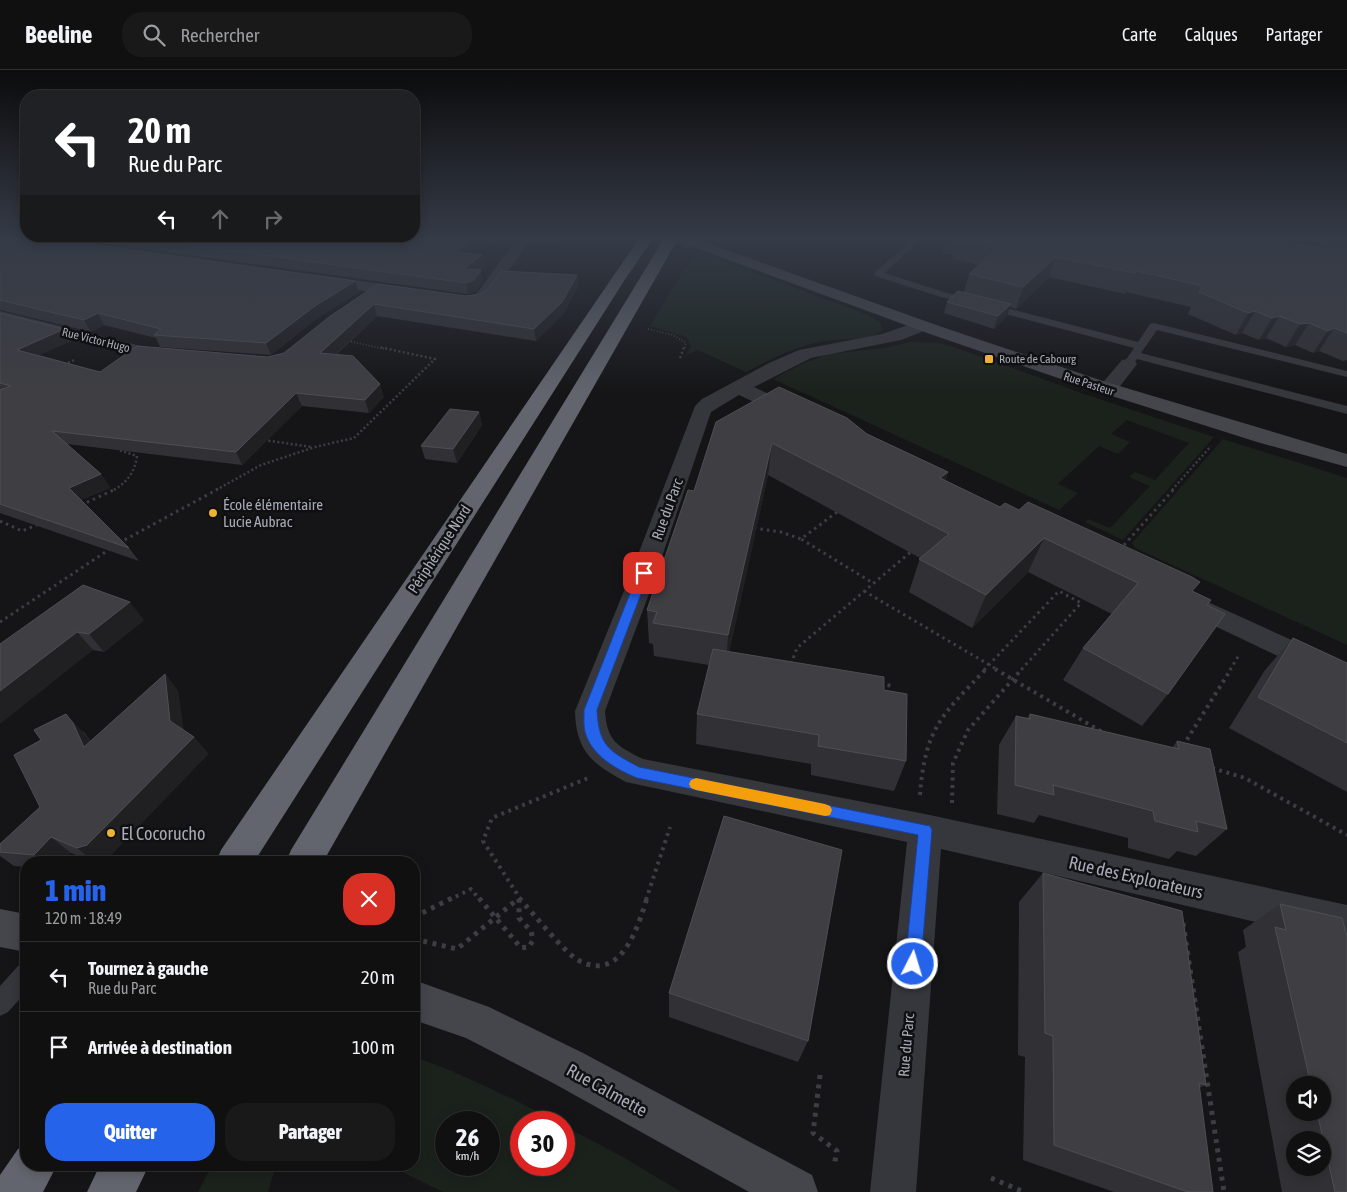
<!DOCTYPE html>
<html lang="fr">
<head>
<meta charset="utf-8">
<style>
  body { margin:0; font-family:"Asap Condensed",sans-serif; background:#19191a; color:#f1f3f6; height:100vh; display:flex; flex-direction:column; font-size:19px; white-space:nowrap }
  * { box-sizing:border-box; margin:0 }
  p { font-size:16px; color:#9c9d9f }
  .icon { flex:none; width:28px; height:28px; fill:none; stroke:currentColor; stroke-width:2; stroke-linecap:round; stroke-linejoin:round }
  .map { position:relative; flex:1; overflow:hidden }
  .drawer { position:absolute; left:20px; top:786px; width:400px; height:315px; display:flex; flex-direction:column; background:#101011; border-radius:20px; box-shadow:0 2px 12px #0003,0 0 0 1px #303031 }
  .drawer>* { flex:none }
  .top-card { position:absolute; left:20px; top:20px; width:400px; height:152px; border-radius:20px; box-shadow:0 2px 12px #0003,0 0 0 1px #303031; background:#202124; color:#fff; overflow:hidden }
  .controls { position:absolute; left:1286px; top:1006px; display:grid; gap:10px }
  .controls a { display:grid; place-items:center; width:45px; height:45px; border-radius:50%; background:#101011; box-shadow:0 2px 12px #0003,0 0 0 1px #303031; font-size:25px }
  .speed { position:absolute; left:435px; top:1041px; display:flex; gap:10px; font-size:25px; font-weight:700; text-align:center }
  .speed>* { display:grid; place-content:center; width:65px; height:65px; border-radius:50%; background:#101011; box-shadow:0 2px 12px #0003,0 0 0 1px #303031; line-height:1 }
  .speed small { font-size:12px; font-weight:400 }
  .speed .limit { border:8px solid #d22; background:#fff; color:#111 }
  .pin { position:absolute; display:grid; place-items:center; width:42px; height:42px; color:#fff; margin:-21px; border-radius:10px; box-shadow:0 2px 8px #0006 }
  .me { position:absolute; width:55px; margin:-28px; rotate:5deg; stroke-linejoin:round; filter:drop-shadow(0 0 4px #0008) }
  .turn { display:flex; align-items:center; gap:18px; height:105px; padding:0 25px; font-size:22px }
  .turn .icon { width:65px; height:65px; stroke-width:2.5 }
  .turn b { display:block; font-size:35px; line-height:42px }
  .lanes { display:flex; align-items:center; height:48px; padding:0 25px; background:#0003; justify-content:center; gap:25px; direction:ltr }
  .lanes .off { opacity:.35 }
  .round { display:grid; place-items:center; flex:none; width:52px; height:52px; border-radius:20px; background:#19191a }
  .headline { display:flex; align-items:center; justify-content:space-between; height:85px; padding:0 25px }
  h1 { font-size:30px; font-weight:800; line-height:38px; color:#2563eb }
  .action { display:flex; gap:10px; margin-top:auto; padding:10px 25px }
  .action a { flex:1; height:58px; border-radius:20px; background:#2563eb; color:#fff; font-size:20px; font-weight:800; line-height:58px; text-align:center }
  .action a+a { background:#19191a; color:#f1f3f6 }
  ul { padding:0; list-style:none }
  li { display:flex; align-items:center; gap:15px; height:70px; padding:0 25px; border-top:1px solid #303031 }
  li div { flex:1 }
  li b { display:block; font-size:19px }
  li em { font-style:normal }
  header { display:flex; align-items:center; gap:30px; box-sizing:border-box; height:70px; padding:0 25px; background:#101011; border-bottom:1px solid #303031 }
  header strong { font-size:24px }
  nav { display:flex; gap:28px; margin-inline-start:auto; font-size:18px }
  .search { width:350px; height:45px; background:#19191a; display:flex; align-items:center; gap:12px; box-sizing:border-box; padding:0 18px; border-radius:20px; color:#9c9d9f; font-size:19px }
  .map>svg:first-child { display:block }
  .green { fill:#1b221c; fill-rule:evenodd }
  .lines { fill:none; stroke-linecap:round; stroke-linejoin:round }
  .secondary-tunnel { stroke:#323337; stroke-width:16; stroke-dasharray:16 8; stroke-linecap:butt }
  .path-far4 { stroke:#3c3e43; stroke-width:2; stroke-dasharray:1 2; stroke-linecap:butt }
  .path-far3 { stroke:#3c3e43; stroke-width:2.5; stroke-dasharray:2 2.5; stroke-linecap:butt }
  .path-far2 { stroke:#3c3e43; stroke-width:3; stroke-dasharray:2.5 4; stroke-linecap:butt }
  .path-far1 { stroke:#3c3e43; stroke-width:4; stroke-dasharray:3 4.5; stroke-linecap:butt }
  .path { stroke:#3c3e43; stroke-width:5; stroke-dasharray:4 5.5; stroke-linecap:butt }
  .lane { fill:#36373c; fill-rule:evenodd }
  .street { fill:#36373c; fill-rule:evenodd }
  .secondary { fill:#44464c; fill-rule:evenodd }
  .highway { fill:#62656d; fill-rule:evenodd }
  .wall { fill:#313135; fill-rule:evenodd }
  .shaded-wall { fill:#202023 }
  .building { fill:#3e3e43; stroke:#4e4f55 }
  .route { fill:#2563eb; stroke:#184099 }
  .slow { fill:#f59e0b }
  .poi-dot { fill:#efb334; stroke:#101012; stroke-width:2 }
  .labels { text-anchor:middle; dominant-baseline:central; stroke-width:5; stroke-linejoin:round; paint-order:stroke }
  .far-street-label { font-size:12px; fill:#a7abb7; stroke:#101012 }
  .far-poi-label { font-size:12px; fill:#a7abb7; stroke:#101012; text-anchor:start }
  .poi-label { font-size:15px; fill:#a7abb7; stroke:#101012; text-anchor:start }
  .street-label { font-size:15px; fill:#a7abb7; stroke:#101012 }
  .near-poi-label { font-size:18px; fill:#a7abb7; stroke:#101012; text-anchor:start }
  .near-street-label { font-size:18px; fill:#a7abb7; stroke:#101012 }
</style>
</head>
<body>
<header>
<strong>Beeline</strong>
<div class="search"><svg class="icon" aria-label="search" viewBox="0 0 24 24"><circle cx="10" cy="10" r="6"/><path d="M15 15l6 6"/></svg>Rechercher</div>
<nav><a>Carte</a><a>Calques</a><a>Partager</a></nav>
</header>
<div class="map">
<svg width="1347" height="1122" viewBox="0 0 1347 1122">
  <rect width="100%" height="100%" fill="#151517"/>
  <g class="green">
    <path d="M699,182L868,245L881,253L882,260C873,271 847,268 833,270C801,273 774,288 746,302L698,280L686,285L691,277L687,267L650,256L684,199L698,186L695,184Z"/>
    <polygon points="911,272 937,273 951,276 1090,326 1214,367 1123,470 1085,452 1088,449 1110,458 1150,416 1129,407 1135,402 1155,410 1189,373 1127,350 1111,364 1130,372 1118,384 1099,376 1058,414 1078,423 1059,440 773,309 804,293 829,284 884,278"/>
    <polygon points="1223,369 1347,408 1347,575 1135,478 1132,473"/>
    <path d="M414,987C464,1004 511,1028 558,1052H521V1095H564V1056L623,1087L681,1122H443L388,1095H414ZM446,1052H489V1095H446Z"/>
    <polygon points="212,1095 276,1095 268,1122 198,1122"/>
  </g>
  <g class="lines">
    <polyline class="secondary-tunnel" points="679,167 693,172"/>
    <g class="path-far4">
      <polyline points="648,259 673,265 686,273 684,279"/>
      <polyline points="348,271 385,279"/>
    </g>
    <g class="path-far3">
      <polyline points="680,288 684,277"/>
      <polyline points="64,295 76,289"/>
      <polyline points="264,370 312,377"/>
      <path d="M114,420C127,412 135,402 137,386L119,380"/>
      <polyline points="216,420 261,395 315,377 354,368 435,289 379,277"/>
      <polyline points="1172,420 1211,376"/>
    </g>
    <g class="path-far2">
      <polyline points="81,435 116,419"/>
      <polyline points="837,442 801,469 873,513"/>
      <polyline points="0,451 22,461 39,454"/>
      <polyline points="754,458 781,462 801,469"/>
      <polyline points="119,473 218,419"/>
      <polyline points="1124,475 1174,419"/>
      <polyline points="864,521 998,600"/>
      <polyline points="0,552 110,479"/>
      <polyline points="791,594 797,578 913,480"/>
      <polyline points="984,600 1059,521 1081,533 1021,600"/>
      <polyline points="1230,600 1239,585"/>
    </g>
    <g class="path-far1">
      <polyline points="995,599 1104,663"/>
      <polyline points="880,614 893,616"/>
      <polyline points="1183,676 1231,599"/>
      <polyline points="1212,698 1245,708 1347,765"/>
      <path d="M920,725C925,658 942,645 986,599"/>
      <polyline points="952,733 953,693 968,660 1022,599"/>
      <polyline points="449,830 471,819 480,830"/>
      <polyline points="521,830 483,771 492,748 588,708"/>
      <polyline points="646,830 670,757"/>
    </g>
    <g class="path">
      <polyline points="479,828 521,878 529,877 533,870 531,861 519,848 519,829"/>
      <path d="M519,828C532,842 565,883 578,890C621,914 638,857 647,828"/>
      <polyline points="414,847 452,828"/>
      <polyline points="1183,853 1224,1122"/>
      <polyline points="414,869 457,879 518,829"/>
      <polyline points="820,1005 813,1063 837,1081 834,1096"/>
      <polyline points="991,1108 1024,1122"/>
    </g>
    <g class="lane">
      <polygon points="916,167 925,167 884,203 944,222 1138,272 1150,254 1154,253 1347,301 1347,307 1157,260 1141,283 1347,336 1347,344 1137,289 1132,296 1124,296 1123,294 1134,278 938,226 875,206 875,202"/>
      <polygon points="26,892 26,922 8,942 0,946 0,916 18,896"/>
    </g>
    <g class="street">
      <polygon points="518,167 532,167 489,229 477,235 471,233 469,230 477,223"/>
      <path d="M533,167H565C559,174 539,174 533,167Z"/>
      <polygon points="319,205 408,218 416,223 408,228 314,213 311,210"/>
      <polygon points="0,241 149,278 175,281 178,285 175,289 149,288 0,251"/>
      <path d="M920,251L926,252L928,256L926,260L901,270L811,288L754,317L800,339L803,343L800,347L793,349L786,347L739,325L711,342L652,516L605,641C607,671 617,676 643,689L925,744L1347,835V873L941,779L916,1122H870L907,772L626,712C592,694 576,681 575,641L626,516L695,336L702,329L769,293L799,280L882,264Z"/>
      <polygon points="1128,289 1134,290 1137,294 1134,298 1114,324 1100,324 1097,320 1100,316 1122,290"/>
      <polygon points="1188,523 1347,595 1347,619 1179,539 1175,532 1179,525"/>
    </g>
    <g class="secondary">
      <polygon points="693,168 942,257 1106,312 1347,384 1347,397 1257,372 1093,320 930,264 688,175 686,172"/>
      <polygon points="0,839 26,844 26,882 0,877"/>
      <polygon points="414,910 489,937 583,983 812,1105 818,1122 749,1122 553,1013 466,968 414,950"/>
    </g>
    <g class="highway">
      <polygon points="640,167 654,167 624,211 254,792 216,792 221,780"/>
      <polygon points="665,167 679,167 323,792 286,792 291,780"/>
      <polygon points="26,1075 26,1095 57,1095 43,1122 0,1122 0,1105 18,1079"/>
      <polygon points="100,1095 149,1095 136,1122 87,1122"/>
    </g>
  </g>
  <g class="wall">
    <polygon points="0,167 355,211 359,222 319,247 271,285 160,277 156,268 104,255 91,262 0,240"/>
    <polygon points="60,167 500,167 472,184 482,185 484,196 480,200 483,211 476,221 468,224"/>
    <polygon points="946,167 1258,167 1316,178 1322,167 1346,167 1347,168 1347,290 1343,291 1319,281 1313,283 1295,275 1286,277 1266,268 1259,270 1242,263 1236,265 1188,244 1191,237 1126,222 1125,224 1049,207 1016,239 1010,237 1007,246 994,259 944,243 947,232 964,222 969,204 979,195 953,189 954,186 942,183"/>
    <polygon points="577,205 578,217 563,244 536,271 377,246 336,285 384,327 369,343 302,336 242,395 67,374 101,404 110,418 81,430 129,478 139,491 0,443 0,243 71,271 39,285 100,302 268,287 284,283 378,214 466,226 480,224"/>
    <polygon points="479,342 482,355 457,393 425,389 421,376"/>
    <polygon points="716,352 867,364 948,402 945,411 1000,437 1193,521 1207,535 1168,624 1142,656 1063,610 1083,578 1112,544 1028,502 972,558 909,522 920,488 768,405 729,582 884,620 906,691 894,721 811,705 811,694 696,674 697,644 709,595 654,586 653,574 649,573 647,540 694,421"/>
    <polygon points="144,550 104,582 93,580 0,574"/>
    <polygon points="1293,568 1347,593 1347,722 1229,658 1265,600"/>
    <polygon points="165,604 178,621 183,660 194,667 208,684 106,790 99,792 93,792 71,783 62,792 26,792 26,797 14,796 0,786 0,774 40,737 83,661 91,671"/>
    <polygon points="1030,644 1172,678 1177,671 1227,759 1196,786 1177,781 1169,789 1128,778 1128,768 1039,745 1034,753 997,744 999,675 1016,646 1027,648"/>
    <polygon points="1043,803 1206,1015 1199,1018 1213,1122 1114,1122 1023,1090 1025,987 1018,985 1019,832"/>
    <path d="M1280,834L1342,848L1347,866V1122H1282L1238,882L1246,877L1243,860ZM1295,1015H1322V1042H1295ZM1295,1070H1322V1098H1295Z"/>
    <polygon points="669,923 808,971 798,992 669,947"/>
  </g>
  <g class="shaded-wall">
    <polygon points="480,167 500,167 457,193 455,182"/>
    <polygon points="482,185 484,196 467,210 464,199"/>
    <polygon points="1056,187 1049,207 1016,239 1023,217"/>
    <polygon points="481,200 483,211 476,221 468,224 466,213"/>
    <polygon points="577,205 578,217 563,244 536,271 534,259"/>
    <polygon points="355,211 359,222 319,247 271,285 266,273 315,236"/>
    <polygon points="374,234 377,246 324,295 320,283"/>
    <polygon points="1011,234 1007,246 994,259 998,246"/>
    <polygon points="1255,241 1242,263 1236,265 1248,243"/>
    <polygon points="98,243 104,255 91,262 84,250"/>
    <polygon points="1279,246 1266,268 1259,270 1272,248"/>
    <polygon points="1309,253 1295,275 1286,277 1300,254"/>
    <polygon points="1334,258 1319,281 1313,283 1328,261"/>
    <polygon points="64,259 71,271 25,292 17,280"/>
    <polygon points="380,314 384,327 369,343 365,330"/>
    <polygon points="296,323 302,336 242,395 236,382"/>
    <polygon points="479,342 482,355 457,393 453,379"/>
    <polygon points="772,373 768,405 726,598 728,565"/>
    <polygon points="948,402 937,435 940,408"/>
    <polygon points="101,404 110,418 78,431 69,418"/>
    <polygon points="1044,468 1028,502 972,558 986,525"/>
    <polygon points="130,532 144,550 104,582 89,564"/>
    <polygon points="77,562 93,580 0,654 0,621"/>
    <polygon points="165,604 178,621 185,668 170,651"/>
    <polygon points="66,644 90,670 101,694 84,677"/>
    <polygon points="194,667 208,684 106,790 99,792 94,792 77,778"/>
    <polygon points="51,767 71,783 62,792 44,792 34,785"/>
  </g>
  <g class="building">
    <polygon points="0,167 39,167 355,211 315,236 266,273 154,265 161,259 98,243 84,250 0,230"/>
    <polygon points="132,167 480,167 455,182 482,185 464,199 481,200 474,210 466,213"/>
    <polygon points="961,167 1258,167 1330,180 1330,176 1347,179 1347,263 1334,258 1328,261 1309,253 1300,254 1279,246 1272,248 1255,241 1248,243 1199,222 1203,216 1136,201 1135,203 1056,187 1023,217 969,204 998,177 958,169"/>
    <polygon points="1332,167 1346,167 1347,168 1347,170"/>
    <polygon points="501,201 577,205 562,232 534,259 374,234 320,283 353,286 380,314 365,330 296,323 236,382 52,361 101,404 69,418 129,478 0,434 0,320 11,316 0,313 0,243 64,259 17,280 100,302 137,276 268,287 284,283 329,247 378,214 466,226 480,224 488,219"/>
    <polygon points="958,221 1011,234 998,246 947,232"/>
    <polygon points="779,317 847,348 867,364 948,402 940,408 1000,437 1005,433 1019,440 1028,432 1192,507 1200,512 1192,521 1211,530 1207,535 1225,544 1168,624 1083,578 1138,513 1044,468 986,525 919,489 949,464 772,373 728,565 653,553 657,542 647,540 688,420 694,421 716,352"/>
    <polygon points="450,339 479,342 453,379 421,376"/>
    <polygon points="83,515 130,532 89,564 77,562 0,621 0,574"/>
    <polygon points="1293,568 1347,593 1347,673 1258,627"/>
    <polygon points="713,579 884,607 884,620 907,624 906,691 818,676 819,665 697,644"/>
    <polygon points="165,604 170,651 194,667 87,775 77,778 51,767 34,785 0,782 0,774 40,737 14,685 41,670 34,660 66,644 73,653 84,677"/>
    <polygon points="1030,644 1179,679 1177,671 1210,679 1227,759 1196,751 1198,762 1155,751 1153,741 1053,715 1054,725 1015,715 1016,646 1030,649"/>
    <polygon points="724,746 842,780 808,971 669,923"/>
    <polygon points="1043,803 1182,841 1206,1015 1199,1013 1213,1122 1188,1122 1054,1075 1053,966 1045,963"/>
    <polygon points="1280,834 1342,848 1347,866 1347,1122 1335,1122 1317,1042 1322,1042 1322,1015 1311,1015 1275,857 1286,860"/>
  </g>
  <linearGradient id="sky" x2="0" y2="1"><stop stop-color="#0c0c0d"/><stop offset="0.52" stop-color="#353b47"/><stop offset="1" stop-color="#353b47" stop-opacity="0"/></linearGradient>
  <rect width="1347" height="324" fill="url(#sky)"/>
  <path class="route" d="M644,499L649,503L597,640C599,676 609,681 639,697L930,756L932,760L921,894L919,900L913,902L908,900L905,894L918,765L637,708C617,700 593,686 586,665C583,658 584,648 584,640L638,503Z"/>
  <polygon class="slow" points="696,708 825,734 830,736 832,740 830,745 825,746 696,720 691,718 689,714 691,710"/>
  <g class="poi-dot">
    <rect x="984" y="284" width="10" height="10" rx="2.5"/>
    <circle cx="213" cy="443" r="5"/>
    <circle cx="111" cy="763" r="5"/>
  </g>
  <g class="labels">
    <g class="far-street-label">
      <text transform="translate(96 270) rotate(14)">Rue Victor Hugo</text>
      <text transform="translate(1089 314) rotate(18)">Rue Pasteur</text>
    </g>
    <g class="far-poi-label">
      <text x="999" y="289">Route de Cabourg</text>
    </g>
    <g class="poi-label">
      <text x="223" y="434">École élémentaire<tspan x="223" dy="17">Lucie Aubrac</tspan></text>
    </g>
    <g class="street-label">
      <text transform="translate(667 439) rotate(-70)">Rue du Parc</text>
      <text transform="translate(439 479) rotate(-57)">Périphérique Nord</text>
      <text transform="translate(906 975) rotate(-85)">Rue du Parc</text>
    </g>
    <g class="near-poi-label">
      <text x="121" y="763">El Cocorucho</text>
    </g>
    <g class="near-street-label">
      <text transform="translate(1136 807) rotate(13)">Rue des Explorateurs</text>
      <text transform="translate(607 1020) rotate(29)">Rue Calmette</text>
    </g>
  </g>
</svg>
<div class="controls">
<a><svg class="icon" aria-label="sound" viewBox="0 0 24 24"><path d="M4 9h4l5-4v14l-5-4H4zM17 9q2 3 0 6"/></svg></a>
<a><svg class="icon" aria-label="layers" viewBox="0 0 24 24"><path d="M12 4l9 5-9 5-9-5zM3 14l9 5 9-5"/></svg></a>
</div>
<div class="speed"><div>26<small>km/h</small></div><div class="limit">30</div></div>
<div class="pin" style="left:644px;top:503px;background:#d93025"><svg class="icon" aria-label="arrive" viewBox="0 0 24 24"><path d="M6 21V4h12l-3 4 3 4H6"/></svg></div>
<svg class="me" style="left:913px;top:894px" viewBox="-20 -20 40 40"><circle r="17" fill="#2563eb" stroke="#fff" stroke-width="3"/><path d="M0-11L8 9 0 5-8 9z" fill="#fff"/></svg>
<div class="top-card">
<div class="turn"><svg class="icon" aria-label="left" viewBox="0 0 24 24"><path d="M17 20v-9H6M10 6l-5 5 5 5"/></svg><div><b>20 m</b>Rue du Parc</div></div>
<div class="lanes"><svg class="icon" aria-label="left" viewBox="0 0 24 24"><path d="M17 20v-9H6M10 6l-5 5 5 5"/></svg><svg class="icon off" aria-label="ahead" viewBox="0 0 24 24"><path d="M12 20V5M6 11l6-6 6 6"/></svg><svg class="icon off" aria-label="right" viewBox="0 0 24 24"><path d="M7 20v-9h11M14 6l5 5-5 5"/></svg></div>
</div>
<section class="drawer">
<div class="headline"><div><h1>1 min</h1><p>120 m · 18:49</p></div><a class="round" style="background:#d93025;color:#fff"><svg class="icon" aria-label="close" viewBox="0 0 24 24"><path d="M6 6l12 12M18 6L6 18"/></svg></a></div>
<ul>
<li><svg class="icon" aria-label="left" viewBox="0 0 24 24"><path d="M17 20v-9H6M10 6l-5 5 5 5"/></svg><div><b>Tournez à gauche</b><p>Rue du Parc</p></div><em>20 m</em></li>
<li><svg class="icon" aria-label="arrive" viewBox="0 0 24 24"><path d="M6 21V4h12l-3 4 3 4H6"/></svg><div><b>Arrivée à destination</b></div><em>100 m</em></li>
</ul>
<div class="action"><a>Quitter</a><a>Partager</a></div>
</section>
</div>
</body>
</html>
